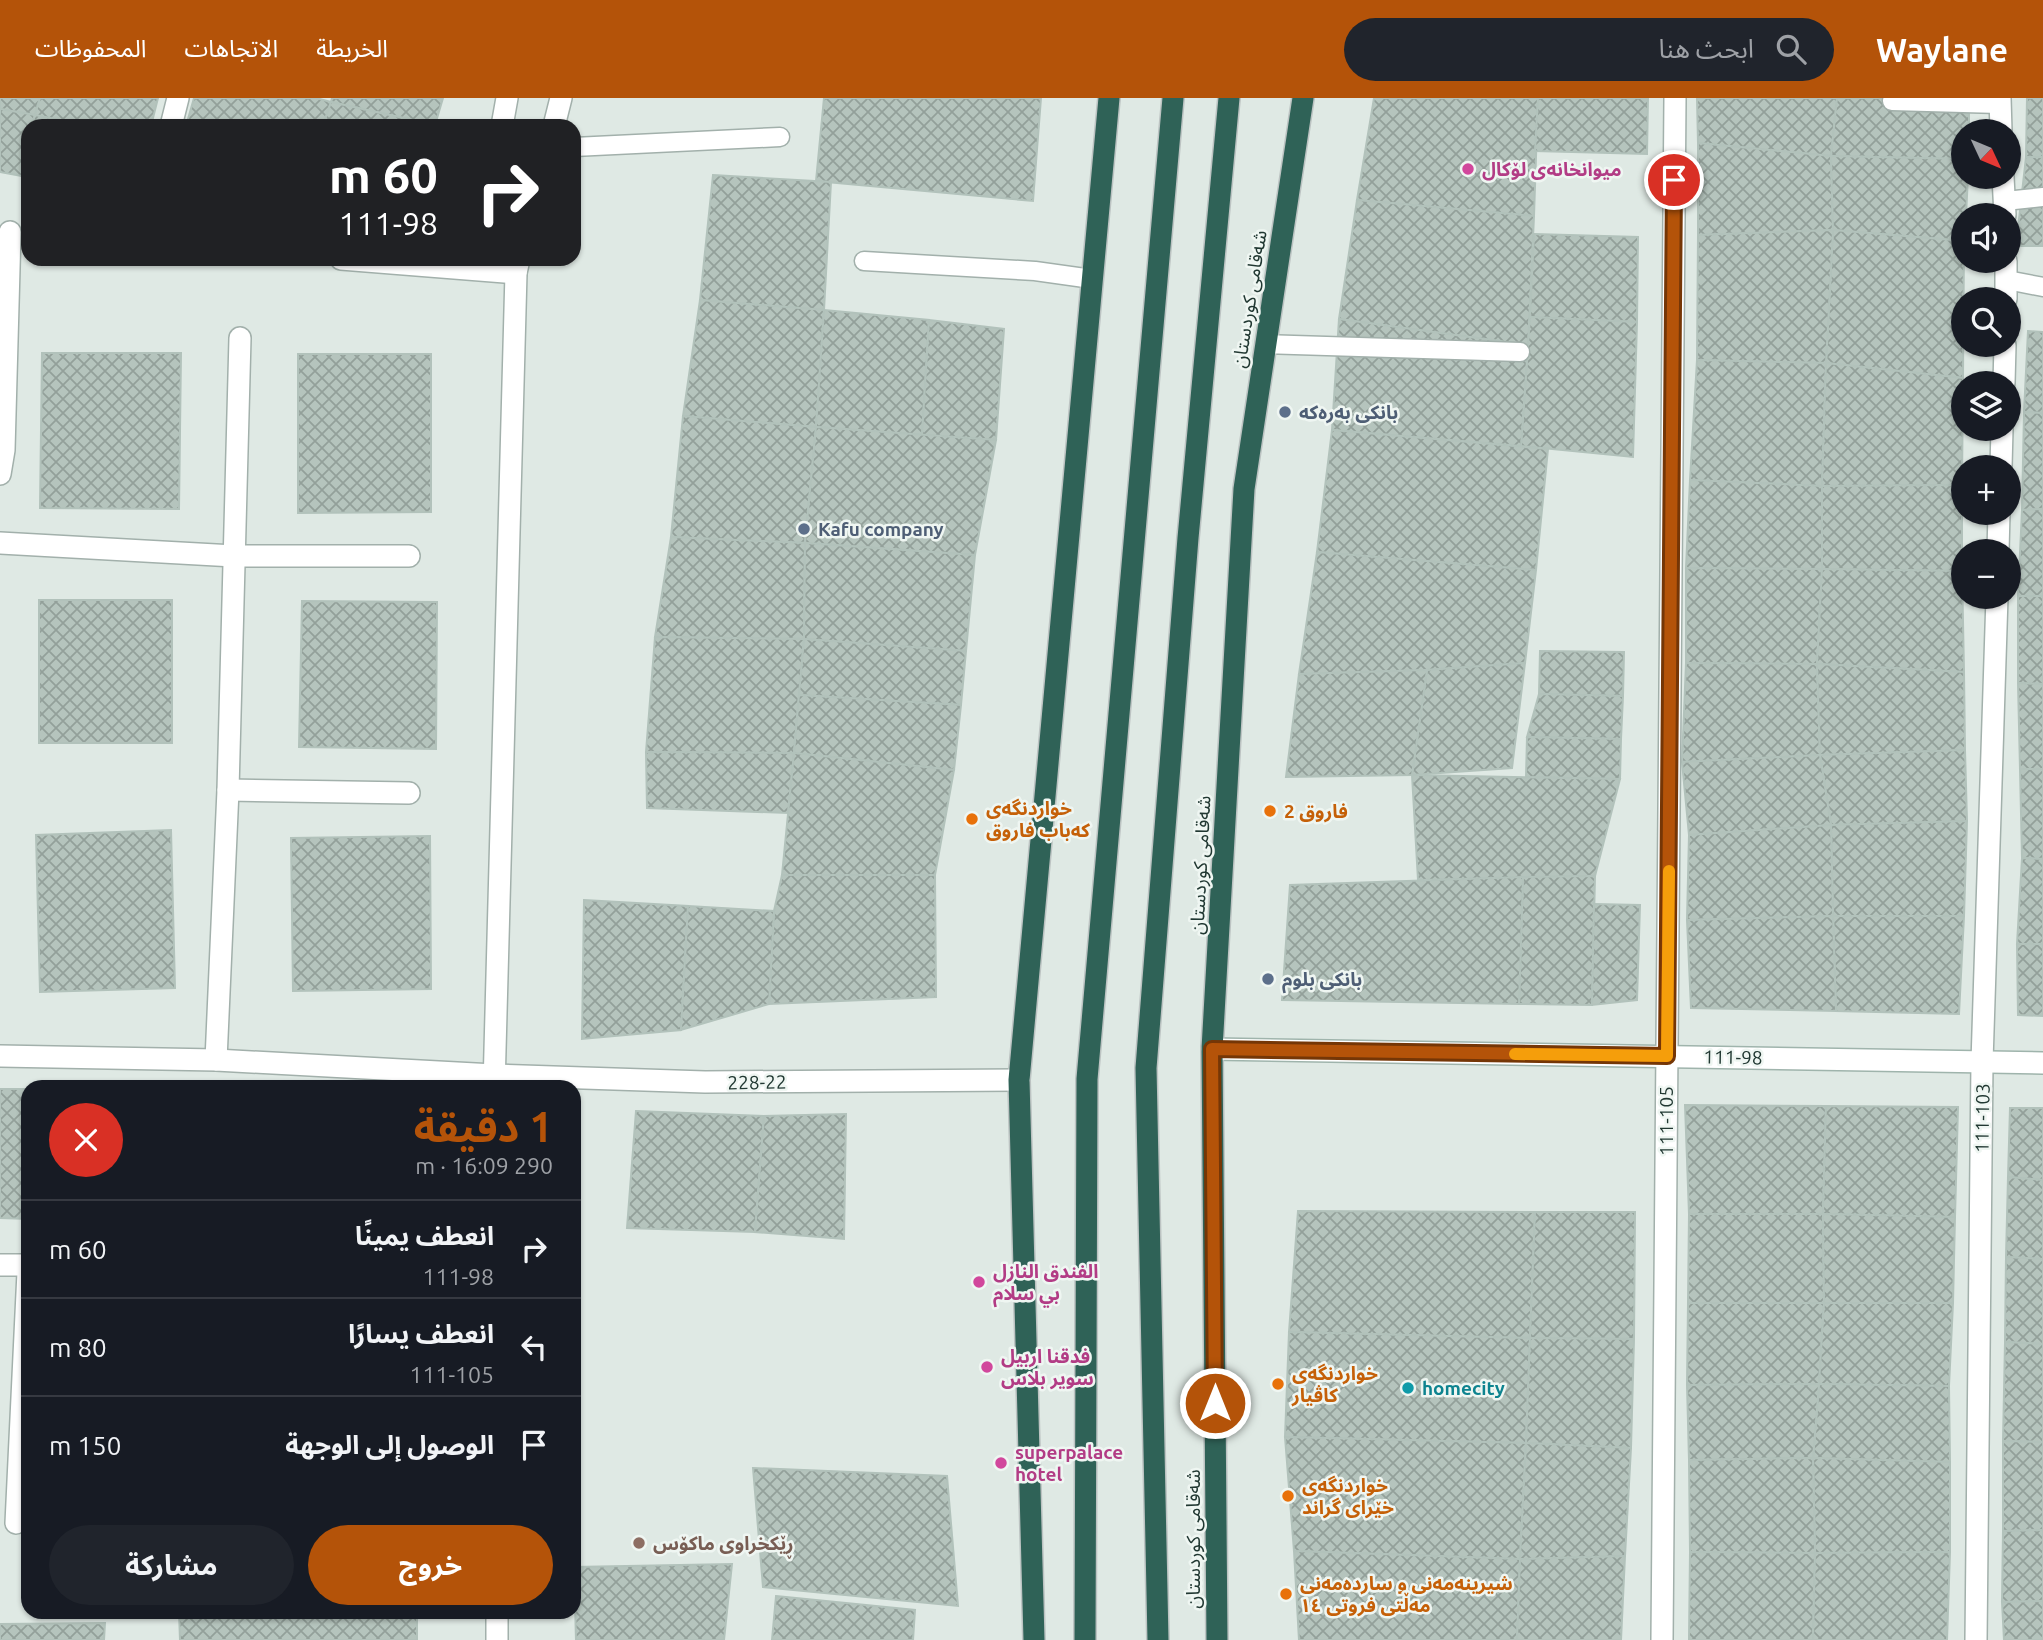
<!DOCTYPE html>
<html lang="ar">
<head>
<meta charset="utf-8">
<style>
  body { margin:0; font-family:Ubuntu,"Noto Sans Arabic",sans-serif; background:#20242c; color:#f1f3f6; direction:rtl; height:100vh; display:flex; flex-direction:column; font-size:26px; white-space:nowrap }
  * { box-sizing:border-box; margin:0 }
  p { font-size:23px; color:#9ea1a6 }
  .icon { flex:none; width:38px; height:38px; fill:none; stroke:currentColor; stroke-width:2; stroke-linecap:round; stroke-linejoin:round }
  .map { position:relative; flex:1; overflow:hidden; direction:ltr }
  .side { position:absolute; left:21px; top:982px; width:560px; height:539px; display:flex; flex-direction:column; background:#171b24; border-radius:21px; box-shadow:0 2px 5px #0004; direction:rtl }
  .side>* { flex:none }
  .guide { position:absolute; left:21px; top:21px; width:560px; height:147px; border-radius:21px; box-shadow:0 2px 5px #0004; direction:rtl; background:#202124; color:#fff; overflow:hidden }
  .needle { width:46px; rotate:134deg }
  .tools { position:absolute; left:1951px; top:21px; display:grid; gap:14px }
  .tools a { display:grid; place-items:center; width:70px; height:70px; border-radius:50%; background:#171b24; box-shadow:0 2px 5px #0004; font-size:35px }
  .pin { position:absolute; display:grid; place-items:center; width:60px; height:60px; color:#fff; margin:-30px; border:4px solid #fff; border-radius:50%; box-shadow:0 2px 7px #0007 }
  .me { position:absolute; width:77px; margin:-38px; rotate:0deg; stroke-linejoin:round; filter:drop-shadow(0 0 5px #0008) }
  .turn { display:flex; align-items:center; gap:24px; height:147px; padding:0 28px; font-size:32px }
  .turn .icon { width:91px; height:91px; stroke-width:2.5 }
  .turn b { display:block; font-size:49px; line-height:60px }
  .round { display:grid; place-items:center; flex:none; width:74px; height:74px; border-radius:37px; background:#20242c }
  .overview { display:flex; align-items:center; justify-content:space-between; height:119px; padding:0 28px }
  h1 { font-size:42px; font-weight:700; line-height:52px; color:#b45309 }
  .action { display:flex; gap:14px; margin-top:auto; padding:14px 28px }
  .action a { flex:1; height:80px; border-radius:42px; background:#b45309; color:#fff; font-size:28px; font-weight:700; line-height:80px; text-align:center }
  .action a+a { background:#20242c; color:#f1f3f6 }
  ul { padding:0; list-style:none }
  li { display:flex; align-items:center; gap:21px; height:98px; padding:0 28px; border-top:2px solid #363941 }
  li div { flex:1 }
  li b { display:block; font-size:26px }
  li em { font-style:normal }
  header { display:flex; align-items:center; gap:42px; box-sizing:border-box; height:98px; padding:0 35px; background:#b45309; color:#fff }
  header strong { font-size:33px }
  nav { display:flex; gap:38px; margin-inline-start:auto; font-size:24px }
  .search { width:490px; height:63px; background:#20242c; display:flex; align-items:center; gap:18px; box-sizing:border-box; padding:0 24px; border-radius:38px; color:#9ea1a6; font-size:26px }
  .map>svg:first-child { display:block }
  .building { fill:url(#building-cross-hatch); stroke:#b2c2bb; stroke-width:2 }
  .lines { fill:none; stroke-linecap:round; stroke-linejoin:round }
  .lane-casing { stroke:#a2b0ab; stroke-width:21 }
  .street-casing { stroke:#a2b0ab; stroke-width:24 }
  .secondary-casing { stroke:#9fb4ac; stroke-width:24 }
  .highway-casing { stroke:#bcc3c2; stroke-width:24 }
  .lane { stroke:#fff; stroke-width:18 }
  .street { stroke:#fff; stroke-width:21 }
  .secondary { stroke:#fff; stroke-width:21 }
  .highway { stroke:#2f6257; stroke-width:21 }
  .route-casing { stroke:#753606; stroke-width:18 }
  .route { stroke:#b45309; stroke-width:12 }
  .slow { stroke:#f59e0b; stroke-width:12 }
  .hotel-dot { fill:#d1479c; stroke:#eff6f2; stroke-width:2.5 }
  .service-dot { fill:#5c6f8a; stroke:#eff6f2; stroke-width:2.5 }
  .food-dot { fill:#e8710a; stroke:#eff6f2; stroke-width:2.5 }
  .culture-dot { fill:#0f9aa8; stroke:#eff6f2; stroke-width:2.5 }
  .education-dot { fill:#8d6e63; stroke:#eff6f2; stroke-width:2.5 }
  .labels { text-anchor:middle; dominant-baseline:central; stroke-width:5; stroke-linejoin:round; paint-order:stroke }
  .hotel-label { font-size:19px; font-weight:bold; fill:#b23c85; stroke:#eff6f2; text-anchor:start }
  .street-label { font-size:19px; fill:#213832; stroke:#eff6f2 }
  .service-label { font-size:19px; font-weight:bold; fill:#4e5e75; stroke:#eff6f2; text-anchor:start }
  .food-label { font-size:19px; font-weight:bold; fill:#c56008; stroke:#eff6f2; text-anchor:start }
  .culture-label { font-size:19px; font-weight:bold; fill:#0d838f; stroke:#eff6f2; text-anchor:start }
  .education-label { font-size:19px; font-weight:bold; fill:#785e54; stroke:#eff6f2; text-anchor:start }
</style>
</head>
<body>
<header>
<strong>Waylane</strong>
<div class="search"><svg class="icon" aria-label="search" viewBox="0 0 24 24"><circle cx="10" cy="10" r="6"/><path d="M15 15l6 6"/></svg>ابحث هنا</div>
<nav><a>الخريطة</a><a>الاتجاهات</a><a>المحفوظات</a></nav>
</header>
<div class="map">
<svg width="2043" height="1542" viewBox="0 0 2043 1542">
  <defs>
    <pattern id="building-cross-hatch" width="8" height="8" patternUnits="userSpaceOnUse" patternTransform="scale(1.75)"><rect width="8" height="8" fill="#b5c4bd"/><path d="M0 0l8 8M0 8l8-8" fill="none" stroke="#93a09a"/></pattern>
  </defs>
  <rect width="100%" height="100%" fill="#dfe9e4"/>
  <g class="building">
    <polygon points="0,0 40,0 35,17 0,11"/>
    <polygon points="40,0 158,0 151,28 87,28 35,17"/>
    <polygon points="194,0 316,0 331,4 323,28 186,28"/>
    <polygon points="332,0 443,0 435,27 331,4"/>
    <polygon points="824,0 1041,0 1033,103 816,83"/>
    <polygon points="1374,0 1538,0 1534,118 1357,102"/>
    <polygon points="1538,0 1648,0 1647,56 1535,53"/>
    <polygon points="1697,0 1837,0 1831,58 1698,45"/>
    <polygon points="1837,0 1969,0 1969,33 1964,33 1964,61 1831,58"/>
    <polygon points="2027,0 2043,0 2043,59 2026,59"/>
    <polygon points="331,4 435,27 323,28"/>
    <polygon points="0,11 35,17 32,28 28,28 28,50 22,78 0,74"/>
    <polygon points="35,17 87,28 32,28"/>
    <polygon points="1698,45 1831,58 1833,132 1698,137"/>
    <polygon points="28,50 28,79 22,78"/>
    <polygon points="1831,58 1964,61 1964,79 1968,79 1966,117 1964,117 1964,143 1833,132"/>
    <polygon points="2026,59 2043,59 2043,148 2016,148"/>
    <polygon points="713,77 831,84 824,212 700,202"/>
    <polygon points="1357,102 1534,118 1528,247 1339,221"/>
    <polygon points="1833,132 1964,143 1963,280 1826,265"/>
    <polygon points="1833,132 1826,265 1697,262 1698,137"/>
    <polygon points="1534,136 1638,139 1637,224 1530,219"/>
    <polygon points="700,202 824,212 816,329 683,318"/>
    <polygon points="824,212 929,222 922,337 816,329"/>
    <polygon points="1530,219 1637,224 1633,359 1521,348"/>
    <polygon points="1339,221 1528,247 1521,348 1332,332"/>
    <polygon points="929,222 1004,231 996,342 922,337"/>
    <polygon points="2028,233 2043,234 2043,315 2024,314"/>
    <polygon points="42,255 181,255 179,411 40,410"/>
    <polygon points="298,256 431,256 431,414 298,415"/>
    <polygon points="1697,262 1826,265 1822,388 1690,382"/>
    <polygon points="1826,265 1963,280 1962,387 1822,388"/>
    <polygon points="2024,314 2043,315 2043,411 2022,412"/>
    <polygon points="683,318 816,329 805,445 671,439"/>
    <polygon points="816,329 996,342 975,457 805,445"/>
    <polygon points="1332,332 1548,351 1536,472 1317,454"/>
    <polygon points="1690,382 1822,388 1822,471 1686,470"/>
    <polygon points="1962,387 1962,473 1822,471 1822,388"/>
    <polygon points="2043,411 2043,498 2018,498 2022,412"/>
    <polygon points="671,439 805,445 804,541 655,539"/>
    <polygon points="805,445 975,457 966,553 804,541"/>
    <polygon points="1317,454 1536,472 1525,565 1427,572 1299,576"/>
    <polygon points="1686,470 1822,471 1817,566 1686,565"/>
    <polygon points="1822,471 1962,473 1964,574 1817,566"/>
    <polygon points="2018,498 2043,498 2043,586 2018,585"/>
    <rect x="39" y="502" width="133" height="143"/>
    <polygon points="302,503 437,504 436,651 299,649"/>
    <polygon points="655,539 804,541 794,655 646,654"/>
    <polygon points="804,541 966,553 961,607 799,597"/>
    <polygon points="1540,553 1624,554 1623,598 1539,596"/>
    <polygon points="1525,565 1512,670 1412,677 1427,572"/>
    <polygon points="1686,565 1817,566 1820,657 1682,664"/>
    <polygon points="1817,566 1964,574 1965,652 1820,657"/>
    <polygon points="1427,572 1412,677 1286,679 1299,576"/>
    <polygon points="2018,585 2043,586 2043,671 2020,671"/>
    <polygon points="1539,596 1623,598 1621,641 1527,639"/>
    <polygon points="799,597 961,607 954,672 794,655"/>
    <polygon points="1527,639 1621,641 1620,681 1526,679"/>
    <polygon points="1965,652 1967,723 1831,727 1820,657"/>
    <polygon points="646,654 794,655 788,715 647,710"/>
    <polygon points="794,655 954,672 935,777 782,777"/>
    <polygon points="1820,657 1831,727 1689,737 1682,664"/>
    <polygon points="2020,671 2043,671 2043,761 2022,760"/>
    <polygon points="1412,677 1620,681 1595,778 1418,782"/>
    <polygon points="1967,723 1964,818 1833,818 1831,727"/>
    <polygon points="1831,727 1833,818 1687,822 1689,737"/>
    <polygon points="171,732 175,890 40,894 36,737"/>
    <polygon points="430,738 431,891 293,893 291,740"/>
    <polygon points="2022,760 2043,761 2043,846 2017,846"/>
    <polygon points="782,777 935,777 936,899 769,906 774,813"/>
    <polygon points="1595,778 1592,907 1519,906 1523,779"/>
    <polygon points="1523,779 1519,906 1282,902 1290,787"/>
    <polygon points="584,802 688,808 681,932 582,941"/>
    <polygon points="1594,806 1640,807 1637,902 1592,907"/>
    <polygon points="688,808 774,813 769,906 681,932"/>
    <polygon points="1833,818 1964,818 1959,916 1836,913"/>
    <polygon points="1833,818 1836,913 1691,910 1687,822"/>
    <polygon points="2017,846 2043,846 2043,918 2018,917"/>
    <polygon points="354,987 354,989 209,989 209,988"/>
    <polygon points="0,991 28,991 28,1121 0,1120"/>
    <polygon points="1685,1007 1826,1008 1823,1116 1689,1116"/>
    <polygon points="1826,1008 1958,1009 1955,1119 1823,1116"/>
    <polygon points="2010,1010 2043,1010 2043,1082 2008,1079"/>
    <polygon points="636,1013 764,1018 755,1134 627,1130"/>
    <polygon points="846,1016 844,1141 755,1134 764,1018"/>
    <polygon points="2008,1079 2043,1082 2043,1161 2006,1159"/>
    <polygon points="1298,1113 1535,1114 1530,1240 1289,1234"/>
    <polygon points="1535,1114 1635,1114 1634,1241 1530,1240"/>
    <polygon points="1689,1116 1823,1116 1824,1205 1688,1205"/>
    <polygon points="1823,1116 1955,1119 1953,1205 1824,1205"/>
    <polygon points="2006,1159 2043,1161 2043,1246 2005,1244"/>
    <polygon points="1688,1205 1824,1205 1819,1286 1687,1287"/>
    <polygon points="1824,1205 1953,1205 1949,1288 1819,1286"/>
    <polygon points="1289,1234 1530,1240 1526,1345 1285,1339"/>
    <polygon points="1530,1240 1634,1241 1631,1350 1526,1345"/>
    <polygon points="2005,1244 2043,1246 2043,1344 2003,1343"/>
    <polygon points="1819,1286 1949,1288 1950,1364 1813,1360"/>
    <polygon points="1819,1286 1813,1360 1689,1362 1687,1287"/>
    <polygon points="1285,1339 1526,1345 1520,1461 1294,1453"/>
    <polygon points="2003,1343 2043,1344 2043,1432 2003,1433"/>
    <polygon points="1526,1345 1631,1350 1625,1458 1520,1461"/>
    <polygon points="1813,1360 1950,1364 1950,1454 1815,1455"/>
    <polygon points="1813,1360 1815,1455 1690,1454 1689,1362"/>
    <polygon points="753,1370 947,1378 958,1508 763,1489"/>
    <polygon points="2043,1432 2043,1503 2002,1504 2003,1433"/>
    <polygon points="1294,1453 1520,1461 1517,1542 1299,1542"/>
    <polygon points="1690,1454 1815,1455 1813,1542 1689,1542"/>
    <polygon points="1950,1454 1947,1542 1813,1542 1815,1455"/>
    <polygon points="1625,1458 1621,1542 1517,1542 1520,1461"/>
    <polygon points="732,1466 724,1542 576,1542 574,1469"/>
    <polygon points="776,1498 915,1512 913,1542 772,1542"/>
    <polygon points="2043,1503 2043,1542 2004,1542 2002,1504"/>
    <polygon points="179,1514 417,1515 417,1542 180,1542"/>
    <polygon points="105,1525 104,1542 0,1542 0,1526"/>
  </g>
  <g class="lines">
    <defs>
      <g id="lane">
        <polyline points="1892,3 1999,6"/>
        <polyline points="574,49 780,39"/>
        <polyline points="2005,103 2043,99"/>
        <polyline points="864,163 1035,173 1092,181"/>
        <polyline points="2007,182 2043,189"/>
        <polyline points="1265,246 1520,254"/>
      </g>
      <g id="street">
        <polyline points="2000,0 2001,33"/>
        <polyline points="171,28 178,0"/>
        <polyline points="502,28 507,0"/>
        <polyline points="554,28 561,0"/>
        <polyline points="2003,79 2005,117"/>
        <polyline points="341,161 516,175"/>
        <polyline points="2006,201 2006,163"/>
        <polyline points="2004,285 2005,247"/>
        <polyline points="2001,369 2002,331"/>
        <polyline points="0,376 4,352 10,134"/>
        <polyline points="0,445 234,458 409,458"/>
        <polyline points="1998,453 1999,415"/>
        <polyline points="228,692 409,695"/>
        <polyline points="0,958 216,962 494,977 705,984 1019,982"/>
        <polyline points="216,962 228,692 240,240"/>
        <polyline points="494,989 516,175 519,161"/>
        <polyline points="0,1167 28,1167"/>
        <polyline points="16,1425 28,1174"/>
        <polyline points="497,1514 497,1542"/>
        <polyline points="1662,1542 1675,0"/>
        <polyline points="1976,1542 1982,964 1997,499"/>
      </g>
      <polyline id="secondary" points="1212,951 2043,965"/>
      <g id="highway">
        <polyline points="1034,1542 1019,982 1109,0"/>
        <polyline points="1085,1542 1087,981 1173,0"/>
        <polyline points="1158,1542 1146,970 1188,440 1229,0"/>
        <polyline points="1217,1542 1212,951 1244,391 1303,0"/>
      </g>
    </defs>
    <use href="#lane" class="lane-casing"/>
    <use href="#street" class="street-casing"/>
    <use href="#secondary" class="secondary-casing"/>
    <use href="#highway" class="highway-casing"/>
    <use href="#lane" class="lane"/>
    <use href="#street" class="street"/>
    <use href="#secondary" class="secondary"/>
    <use href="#highway" class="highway"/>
  </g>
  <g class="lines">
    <defs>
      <polyline id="route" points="1215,1305 1212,951 1667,958 1674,82"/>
    </defs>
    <use href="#route" class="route-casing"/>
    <use href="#route" class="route"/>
    <polyline class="slow" points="1515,956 1667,958 1669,773"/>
  </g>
  <g class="hotel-dot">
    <circle cx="1468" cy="71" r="7"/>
    <circle cx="979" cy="1184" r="7"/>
    <circle cx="987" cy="1269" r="7"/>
    <circle cx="1001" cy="1365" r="7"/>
  </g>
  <g class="service-dot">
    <circle cx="1285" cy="314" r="7"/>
    <circle cx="804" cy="431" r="7"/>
    <circle cx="1268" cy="881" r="7"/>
  </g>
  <g class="food-dot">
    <circle cx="1270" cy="713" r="7"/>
    <circle cx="972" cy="721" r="7"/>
    <circle cx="1278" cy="1286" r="7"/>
    <circle cx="1288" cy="1398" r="7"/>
    <circle cx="1286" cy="1496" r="7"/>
  </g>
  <circle class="culture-dot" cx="1408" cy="1290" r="7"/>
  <circle class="education-dot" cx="639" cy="1445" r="7"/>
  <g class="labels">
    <g class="hotel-label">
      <text x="1482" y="71">میوانخانەی لۆکال</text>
      <text x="993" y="1173">الفندق النازل<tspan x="993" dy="22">بي سلام</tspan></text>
      <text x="1001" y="1258">فدقنا اربيل<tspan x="1001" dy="22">سوير بلاس</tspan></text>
      <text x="1015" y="1354">superpalace<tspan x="1015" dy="22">hotel</tspan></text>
    </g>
    <g class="street-label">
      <text transform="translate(1249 201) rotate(-81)">شەقامی کوردستان</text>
      <text transform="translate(1200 767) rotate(-87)">شەقامی کوردستان</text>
      <text transform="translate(1733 959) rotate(1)">111-98</text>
      <text transform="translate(757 984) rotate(-1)">228-22</text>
      <text transform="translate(1982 1020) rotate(-89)">111-103</text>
      <text transform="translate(1666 1023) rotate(-90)">111-105</text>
      <text transform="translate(1193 1441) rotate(-90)">شەقامی کوردستان</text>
    </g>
    <g class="service-label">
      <text x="1299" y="314">بانکی بەرەکە</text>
      <text x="818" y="431">Kafu company</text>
      <text x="1282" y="881">بانکی بلوم</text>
    </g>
    <g class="food-label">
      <text x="986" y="710">خواردنگەی<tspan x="986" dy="22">کەباب فاروق</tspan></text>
      <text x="1284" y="713">فاروق 2</text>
      <text x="1292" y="1275">خواردنگەی<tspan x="1292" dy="22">کاڤیار</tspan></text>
      <text x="1302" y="1387">خواردنگەی<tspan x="1302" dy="22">خێرای گراند</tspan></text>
      <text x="1300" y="1485">شیرینەمەنی و ساردەمەنی<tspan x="1300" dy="22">مەڵتی فروتی ١٤</tspan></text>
    </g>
    <g class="culture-label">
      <text x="1422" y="1290">homecity</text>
    </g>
    <g class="education-label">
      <text x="653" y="1445">ڕێکخراوی ماکۆس</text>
    </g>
  </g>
</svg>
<div class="tools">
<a><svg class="needle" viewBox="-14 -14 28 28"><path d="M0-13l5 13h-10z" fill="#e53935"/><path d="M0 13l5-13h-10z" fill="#9ea1a6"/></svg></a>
<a><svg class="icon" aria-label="sound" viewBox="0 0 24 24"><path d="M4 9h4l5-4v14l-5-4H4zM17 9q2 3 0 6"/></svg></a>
<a><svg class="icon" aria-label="search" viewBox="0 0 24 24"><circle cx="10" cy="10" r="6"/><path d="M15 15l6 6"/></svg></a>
<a><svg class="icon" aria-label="layers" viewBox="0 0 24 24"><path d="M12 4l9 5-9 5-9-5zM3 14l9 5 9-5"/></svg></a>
<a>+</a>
<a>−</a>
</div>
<div class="pin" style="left:1674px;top:82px;background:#d93025"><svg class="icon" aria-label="arrive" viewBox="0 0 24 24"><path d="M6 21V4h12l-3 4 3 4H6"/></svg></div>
<svg class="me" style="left:1215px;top:1305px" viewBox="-20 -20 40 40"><circle r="17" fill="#b45309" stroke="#fff" stroke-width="3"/><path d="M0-11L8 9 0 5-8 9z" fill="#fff"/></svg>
<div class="guide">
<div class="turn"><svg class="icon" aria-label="right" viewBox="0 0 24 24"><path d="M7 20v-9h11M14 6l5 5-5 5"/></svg><div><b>60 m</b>111-98</div></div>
</div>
<section class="side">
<div class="overview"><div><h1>1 دقيقة</h1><p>290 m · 16:09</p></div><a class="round" style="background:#d93025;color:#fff"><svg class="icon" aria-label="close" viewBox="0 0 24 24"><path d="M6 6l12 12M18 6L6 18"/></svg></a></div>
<ul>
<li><svg class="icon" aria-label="right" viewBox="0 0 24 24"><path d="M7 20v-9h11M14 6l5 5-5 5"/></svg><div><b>انعطف يمينًا</b><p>111-98</p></div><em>60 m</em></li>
<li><svg class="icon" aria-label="left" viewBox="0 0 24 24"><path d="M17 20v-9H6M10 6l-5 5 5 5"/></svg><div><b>انعطف يسارًا</b><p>111-105</p></div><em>80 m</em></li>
<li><svg class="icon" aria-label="arrive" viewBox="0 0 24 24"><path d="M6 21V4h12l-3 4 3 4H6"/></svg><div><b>الوصول إلى الوجهة</b></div><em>150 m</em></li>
</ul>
<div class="action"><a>خروج</a><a>مشاركة</a></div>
</section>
</div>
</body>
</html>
